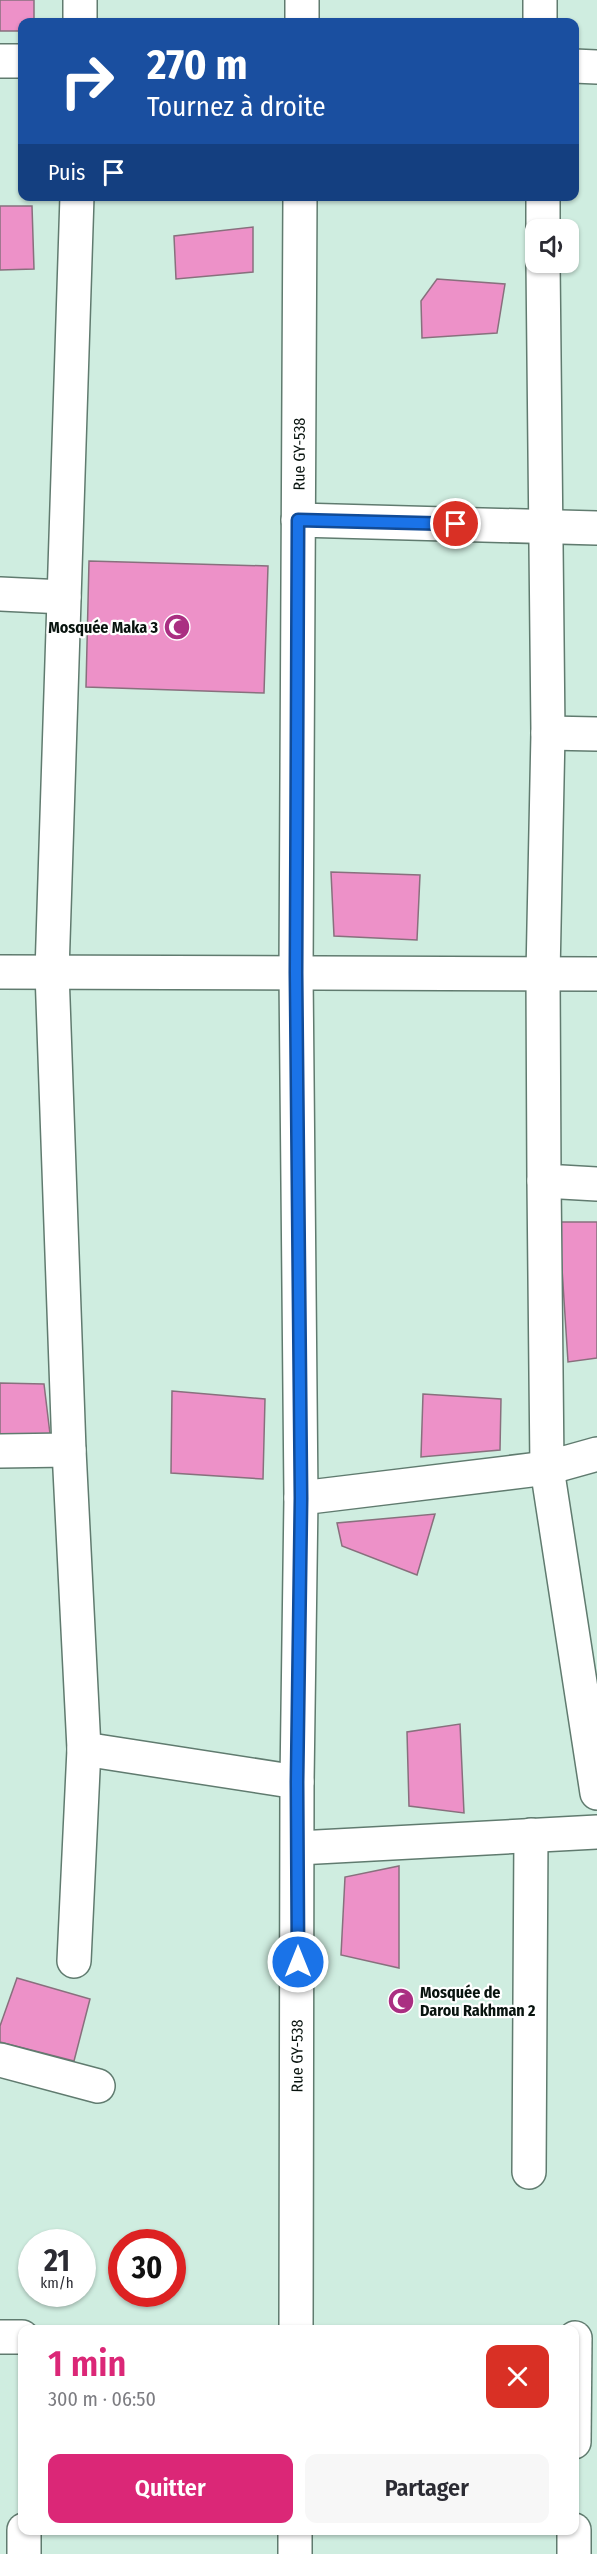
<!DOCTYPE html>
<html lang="fr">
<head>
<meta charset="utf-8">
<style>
  body { margin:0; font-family:"Fira Sans Condensed",sans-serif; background:#f7f7f7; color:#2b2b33; height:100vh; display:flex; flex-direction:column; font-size:22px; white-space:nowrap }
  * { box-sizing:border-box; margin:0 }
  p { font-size:20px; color:#7c7c81 }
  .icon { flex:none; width:33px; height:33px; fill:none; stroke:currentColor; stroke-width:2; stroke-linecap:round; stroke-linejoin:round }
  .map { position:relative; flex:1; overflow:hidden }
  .panel { position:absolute; left:18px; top:2325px; width:561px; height:210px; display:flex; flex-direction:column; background:#fff; border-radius:12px; box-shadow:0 2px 4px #0004 }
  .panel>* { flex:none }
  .top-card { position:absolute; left:18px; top:18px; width:561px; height:183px; border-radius:12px; box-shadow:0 2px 4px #0004; background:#1a4fa0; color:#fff; overflow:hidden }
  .buttons { position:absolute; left:525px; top:219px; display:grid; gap:12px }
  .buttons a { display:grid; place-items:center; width:54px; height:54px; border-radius:12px; background:#fff; box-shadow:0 2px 4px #0004; font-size:30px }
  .speed { position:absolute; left:18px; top:2229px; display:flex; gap:12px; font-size:30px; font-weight:700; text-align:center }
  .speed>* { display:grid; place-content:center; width:78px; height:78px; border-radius:50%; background:#fff; box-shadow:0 2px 4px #0004; line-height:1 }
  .speed small { font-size:15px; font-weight:400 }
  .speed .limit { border:9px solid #d22; background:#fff; color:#111 }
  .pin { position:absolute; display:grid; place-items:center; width:51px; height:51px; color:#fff; margin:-26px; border:3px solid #fff; border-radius:50%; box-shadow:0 2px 6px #0007 }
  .me { position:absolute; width:66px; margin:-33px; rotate:0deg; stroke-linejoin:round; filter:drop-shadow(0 0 4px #0008) }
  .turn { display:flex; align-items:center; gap:21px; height:126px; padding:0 30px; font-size:27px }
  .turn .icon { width:78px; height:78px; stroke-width:2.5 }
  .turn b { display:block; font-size:42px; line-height:51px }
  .then { display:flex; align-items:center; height:57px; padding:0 30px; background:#0003; gap:12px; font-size:22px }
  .round { display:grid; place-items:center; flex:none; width:63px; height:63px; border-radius:12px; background:#f7f7f7 }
  .summary { display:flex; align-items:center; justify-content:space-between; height:102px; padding:0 30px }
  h1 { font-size:36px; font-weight:600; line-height:45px; color:#db2777 }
  .button { display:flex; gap:12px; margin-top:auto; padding:12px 30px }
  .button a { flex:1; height:69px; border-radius:12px; background:#db2777; color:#fff; font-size:24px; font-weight:600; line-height:69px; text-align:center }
  .button a+a { background:#f7f7f7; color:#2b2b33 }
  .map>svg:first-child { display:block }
  .building { fill:#ed91c8; stroke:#88707d; stroke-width:1.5 }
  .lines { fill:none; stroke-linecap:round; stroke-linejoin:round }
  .minor-casing { stroke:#607b6f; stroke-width:36 }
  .minor { stroke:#fff; stroke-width:33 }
  .route-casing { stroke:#114b97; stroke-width:15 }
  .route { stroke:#1a73e8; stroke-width:10 }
  .labels { text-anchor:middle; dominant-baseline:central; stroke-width:4.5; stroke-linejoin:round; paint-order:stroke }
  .street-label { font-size:16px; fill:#08130e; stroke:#fff }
  .poi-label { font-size:16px; font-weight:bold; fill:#08130e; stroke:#fff; text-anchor:end }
</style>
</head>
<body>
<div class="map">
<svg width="597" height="2554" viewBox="0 0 597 2554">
  <rect width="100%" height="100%" fill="#cfede0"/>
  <g class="building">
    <polygon points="0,0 34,0 34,22 22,22 22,31 0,31"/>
    <polygon points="0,206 32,206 34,269 0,270"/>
    <polygon points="253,227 253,272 176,279 174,236"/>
    <polygon points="437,279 505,284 497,333 422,338 421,301"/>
    <polygon points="89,561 268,566 264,693 86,687"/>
    <polygon points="331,872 420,875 417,940 334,936"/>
    <polygon points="559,1222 597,1222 597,1358 568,1362"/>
    <polygon points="0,1383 44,1384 50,1434 0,1434"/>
    <polygon points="172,1391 265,1399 263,1479 171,1473"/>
    <polygon points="423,1394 501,1399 500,1450 421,1457"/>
    <polygon points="435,1514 417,1575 342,1546 337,1523"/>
    <polygon points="460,1724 464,1813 409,1806 407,1732"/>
    <polygon points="399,1866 399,1968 341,1955 345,1877"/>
    <polygon points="17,1978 90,1999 74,2061 0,2042 0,2026"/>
  </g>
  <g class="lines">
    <defs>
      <g id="minor">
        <polyline points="80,0 80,22"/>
        <polyline points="540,0 540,22"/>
        <polyline points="302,22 302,0"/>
        <polyline points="0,61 22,61"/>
        <polyline points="574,66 597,67"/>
        <polyline points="543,196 543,230"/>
        <polyline points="543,262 548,733 543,974 544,1181 597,1184"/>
        <polyline points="298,520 597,528"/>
        <polyline points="0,594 64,597"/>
        <polyline points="548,733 597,734"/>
        <polyline points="0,972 597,974"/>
        <polyline points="544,1181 547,1468 597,1454"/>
        <polyline points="0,1451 69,1450"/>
        <polyline points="301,1498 547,1468 597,1793"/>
        <polyline points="84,1749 297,1782"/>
        <polyline points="298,1848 597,1832"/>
        <polyline points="74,1961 84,1749 69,1450 52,972 77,196"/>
        <polyline points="0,2060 98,2086"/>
        <polyline points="529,2172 531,1835"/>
        <path id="s1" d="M296,2330L297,1782L301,1498L296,973L300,196"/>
        <polyline points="0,2337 22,2337"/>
        <polyline points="574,2442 575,2338"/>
        <polyline points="24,2554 24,2530"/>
        <polyline points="295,2554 295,2530"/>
        <polyline points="574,2554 574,2530"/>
      </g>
    </defs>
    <use href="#minor" class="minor-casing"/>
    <use href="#minor" class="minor"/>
  </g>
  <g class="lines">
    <defs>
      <polyline id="route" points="298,1962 297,1782 301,1498 296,973 298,520 456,524"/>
    </defs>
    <use href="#route" class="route-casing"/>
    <use href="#route" class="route"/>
  </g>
  <defs>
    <symbol id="mosque-disc" viewBox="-11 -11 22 22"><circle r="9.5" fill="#aa2f82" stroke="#fff"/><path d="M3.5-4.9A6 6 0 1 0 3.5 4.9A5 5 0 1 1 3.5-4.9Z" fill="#fff"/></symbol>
  </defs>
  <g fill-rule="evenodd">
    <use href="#mosque-disc" x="162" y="612" width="30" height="30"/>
    <use href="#mosque-disc" x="386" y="1986" width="30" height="30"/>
  </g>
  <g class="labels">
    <g class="street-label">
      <text stroke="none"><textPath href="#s1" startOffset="1876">Rue GY-538</textPath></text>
      <text stroke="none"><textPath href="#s1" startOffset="274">Rue GY-538</textPath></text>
    </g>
    <g class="poi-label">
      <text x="158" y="627">Mosquée Maka 3</text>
      <text x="420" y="1992" text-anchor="start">Mosquée de<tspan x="420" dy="18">Darou Rakhman 2</tspan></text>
    </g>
  </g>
</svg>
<div class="buttons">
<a><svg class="icon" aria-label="sound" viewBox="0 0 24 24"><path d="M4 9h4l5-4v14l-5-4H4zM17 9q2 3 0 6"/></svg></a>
</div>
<div class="speed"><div>21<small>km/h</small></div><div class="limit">30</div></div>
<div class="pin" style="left:456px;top:524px;background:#d93025"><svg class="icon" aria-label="arrive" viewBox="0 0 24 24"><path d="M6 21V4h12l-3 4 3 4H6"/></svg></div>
<svg class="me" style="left:298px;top:1962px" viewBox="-20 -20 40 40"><circle r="17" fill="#1a73e8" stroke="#fff" stroke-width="3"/><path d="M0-11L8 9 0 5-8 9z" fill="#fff"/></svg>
<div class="top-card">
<div class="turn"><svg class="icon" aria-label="right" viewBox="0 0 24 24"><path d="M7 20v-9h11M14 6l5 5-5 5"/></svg><div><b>270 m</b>Tournez à droite</div></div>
<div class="then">Puis<svg class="icon" aria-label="arrive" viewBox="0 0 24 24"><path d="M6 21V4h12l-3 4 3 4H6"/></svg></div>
</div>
<section class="panel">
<div class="summary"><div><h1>1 min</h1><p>300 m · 06:50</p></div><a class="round" style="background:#d93025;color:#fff"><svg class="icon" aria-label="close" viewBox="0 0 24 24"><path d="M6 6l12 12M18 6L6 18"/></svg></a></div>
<div class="button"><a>Quitter</a><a>Partager</a></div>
</section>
</div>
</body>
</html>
